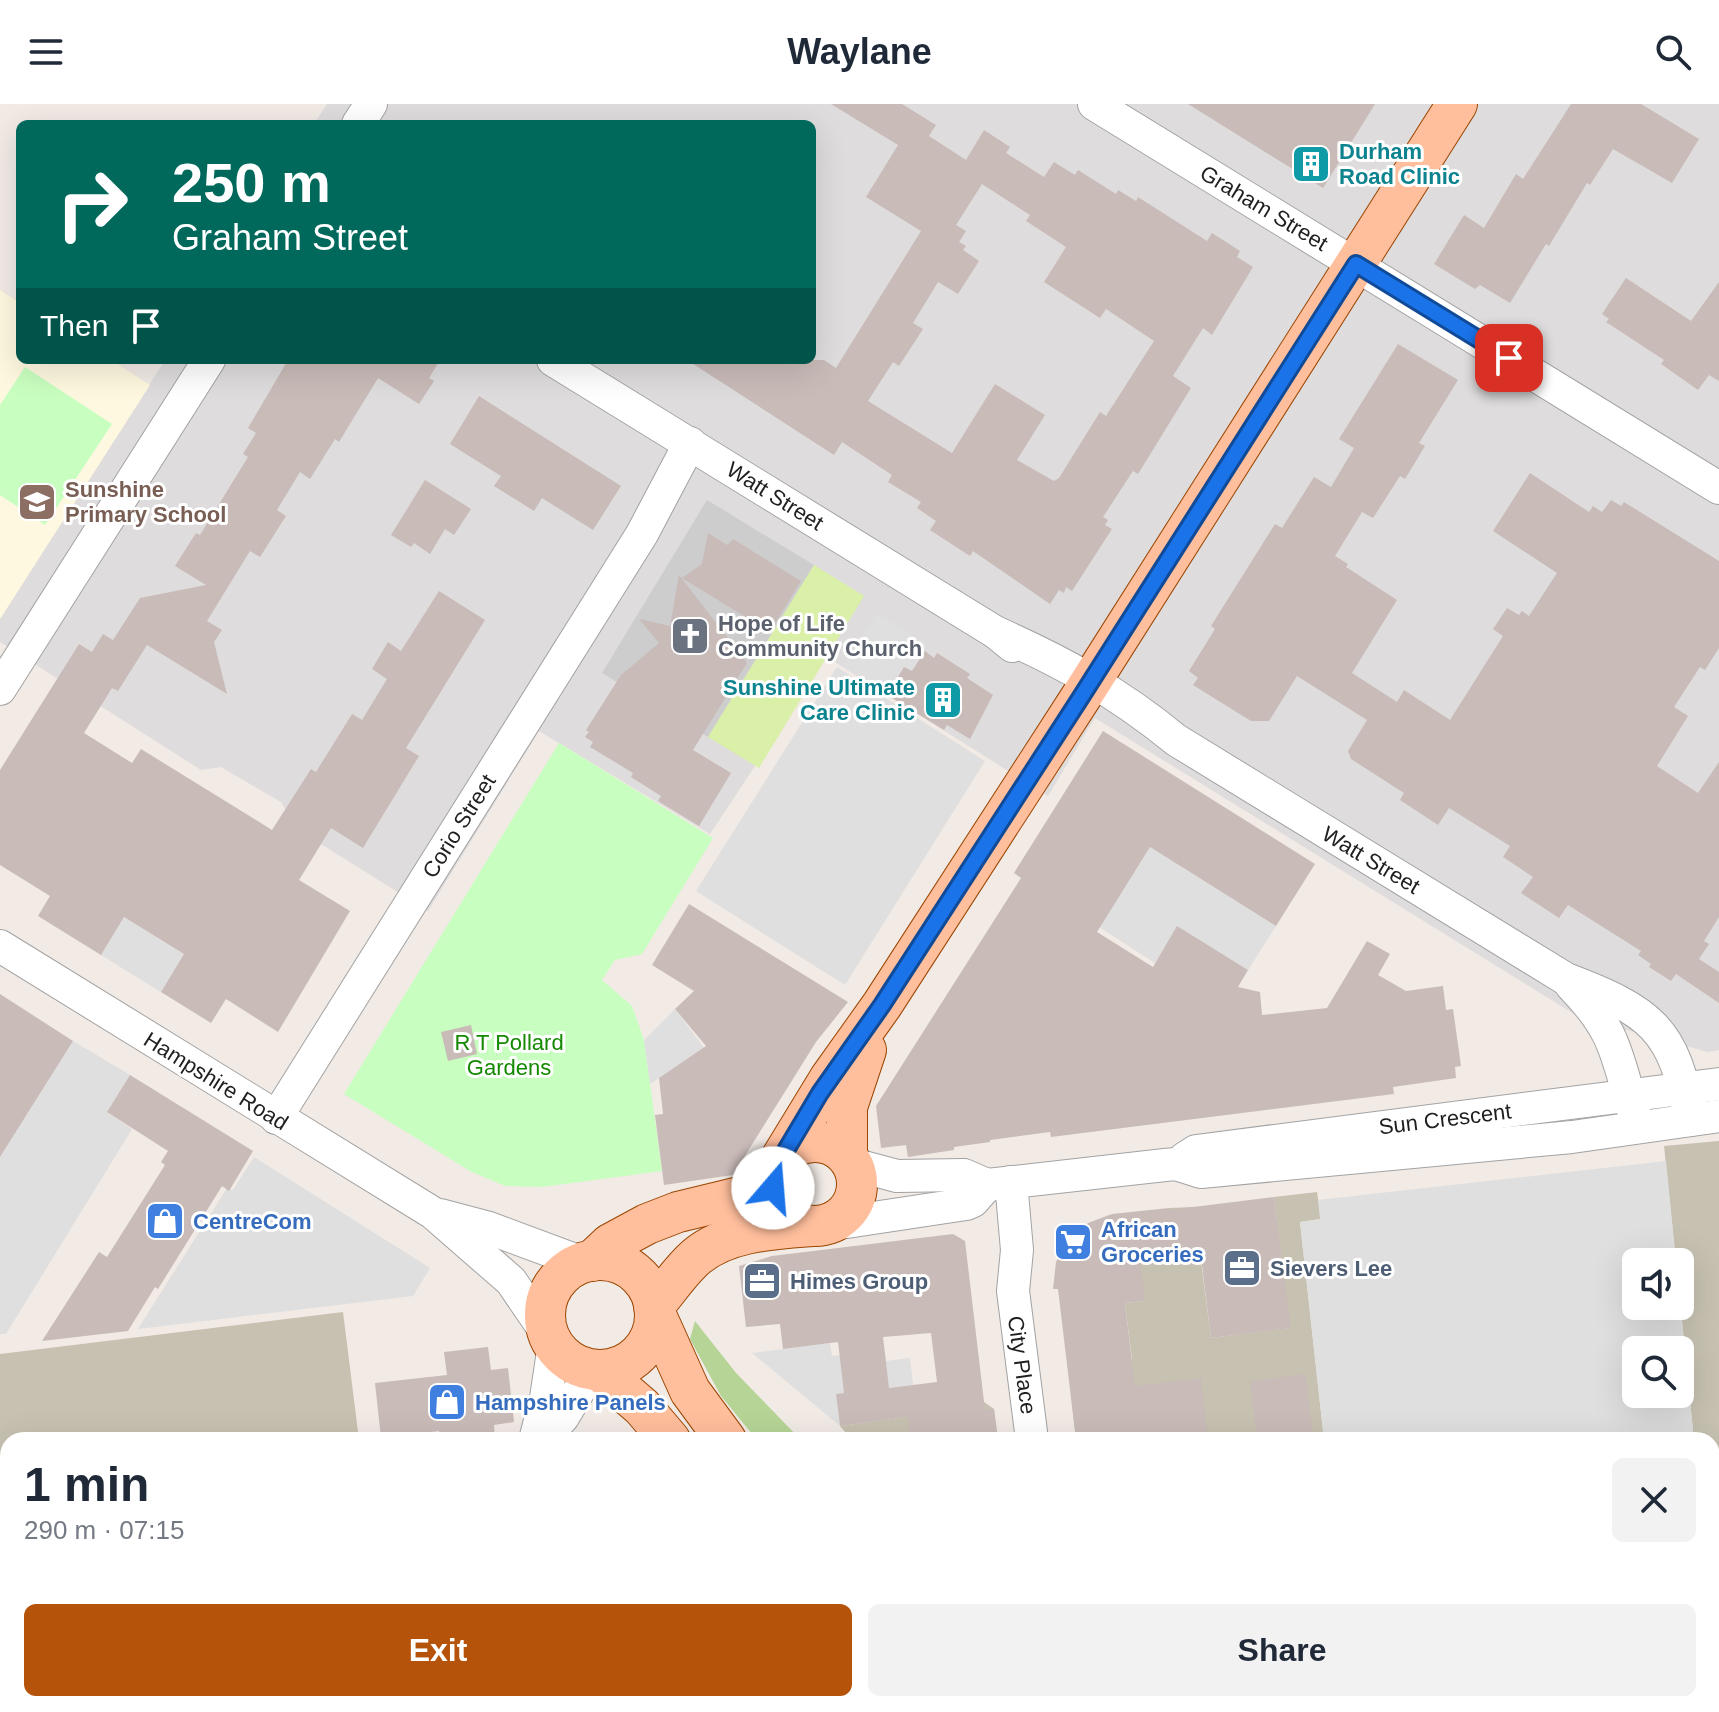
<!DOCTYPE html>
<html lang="en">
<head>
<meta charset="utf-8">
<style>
  body { margin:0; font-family:Helvetica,sans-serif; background:#f2f2f3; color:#1f2937; height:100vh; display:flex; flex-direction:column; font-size:30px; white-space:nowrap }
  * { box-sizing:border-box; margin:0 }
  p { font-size:26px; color:#747a83 }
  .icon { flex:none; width:44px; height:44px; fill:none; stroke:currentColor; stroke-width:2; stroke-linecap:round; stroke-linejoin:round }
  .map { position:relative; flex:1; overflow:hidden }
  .sheet { position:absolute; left:0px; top:1328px; width:1720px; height:280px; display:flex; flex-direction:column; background:#fff; border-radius:24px 24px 0 0; box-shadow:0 8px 32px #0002 }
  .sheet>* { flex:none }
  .hud { position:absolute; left:16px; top:16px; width:800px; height:244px; border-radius:12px; box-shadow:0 8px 32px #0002; background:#00695c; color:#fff; overflow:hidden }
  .tools { position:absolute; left:1622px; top:1144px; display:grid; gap:16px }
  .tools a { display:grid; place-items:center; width:72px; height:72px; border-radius:12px; background:#fff; box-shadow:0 8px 32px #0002; font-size:40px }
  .pin { position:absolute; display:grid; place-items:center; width:68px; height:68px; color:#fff; margin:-34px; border-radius:16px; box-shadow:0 4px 12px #0006 }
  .me { position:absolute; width:88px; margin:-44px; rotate:18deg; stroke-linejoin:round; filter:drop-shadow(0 0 6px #0008) }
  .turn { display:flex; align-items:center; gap:28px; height:168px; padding:0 24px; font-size:36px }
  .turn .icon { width:104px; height:104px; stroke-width:2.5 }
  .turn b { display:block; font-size:56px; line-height:68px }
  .then { display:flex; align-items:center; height:76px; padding:0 24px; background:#0003; gap:16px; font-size:30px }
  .round { display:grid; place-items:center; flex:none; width:84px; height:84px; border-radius:12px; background:#f2f2f3 }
  .headline { display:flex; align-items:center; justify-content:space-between; height:136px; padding:0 24px }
  h1 { font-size:48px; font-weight:700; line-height:60px }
  .button { display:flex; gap:16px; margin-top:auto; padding:16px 24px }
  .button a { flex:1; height:92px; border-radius:12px; background:#b45309; color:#fff; font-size:32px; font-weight:700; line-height:92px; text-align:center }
  .button a+a { background:#f2f2f3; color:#1f2937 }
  header { display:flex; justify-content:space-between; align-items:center; height:104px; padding:0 24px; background:#fff; font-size:36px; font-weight:700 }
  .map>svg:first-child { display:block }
  .residential { fill:#dedcdd }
  .industrial { fill:#ead6eb }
  .education { fill:#fff8e0 }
  .religious { fill:#cdcdcd }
  .construction { fill:#c6c1b0 }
  .grass { fill:#daefa7 }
  .forest { fill:#b6d496 }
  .park { fill:#c8febf }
  .parking { fill:#dfdfdf; fill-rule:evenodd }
  .building { fill:#c9bbb8; fill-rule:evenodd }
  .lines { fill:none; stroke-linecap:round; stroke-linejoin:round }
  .minor-casing { stroke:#a3a3a3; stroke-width:34 }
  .major-casing { stroke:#9b4500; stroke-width:42 }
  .minor { stroke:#fff; stroke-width:32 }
  .major { stroke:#ffbe9c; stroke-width:40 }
  .rail { stroke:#6d6d6d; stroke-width:6; stroke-dasharray:16 16; stroke-linecap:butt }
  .route-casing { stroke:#114b97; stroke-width:20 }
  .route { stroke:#1a73e8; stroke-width:14 }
  .labels { text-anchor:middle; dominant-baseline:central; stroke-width:6; stroke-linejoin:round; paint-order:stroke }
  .culture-label { font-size:22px; font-weight:bold; fill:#0d838f; stroke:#fff; text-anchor:start }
  .street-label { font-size:22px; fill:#1f1f1f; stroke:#fff }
  .education-label { font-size:22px; font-weight:bold; fill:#785e54; stroke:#fff; text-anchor:start }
  .worship-label { font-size:22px; font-weight:bold; fill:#5b616d; stroke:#fff; text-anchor:start }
  .park-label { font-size:22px; fill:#158902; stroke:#fff }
  .shop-label { font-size:22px; font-weight:bold; fill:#366cbe; stroke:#fff; text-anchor:start }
  .service-label { font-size:22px; font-weight:bold; fill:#4e5e75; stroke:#fff; text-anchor:start }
</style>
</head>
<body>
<header><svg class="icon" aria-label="menu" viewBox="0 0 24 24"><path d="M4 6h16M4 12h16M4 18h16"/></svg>Waylane<svg class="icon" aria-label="search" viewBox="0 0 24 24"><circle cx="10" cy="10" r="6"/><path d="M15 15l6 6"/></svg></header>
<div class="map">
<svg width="1719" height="1608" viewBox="0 0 1719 1608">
  <rect width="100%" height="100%" fill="#f1eae5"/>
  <polygon class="residential" points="327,0 1719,0 1719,946 1708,948 1579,913 1095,614 1048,692 827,553 710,730 539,627 428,807 297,725 281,698 221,663 201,666 0,538 0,515 165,256 812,256 812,20 314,20"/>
  <polygon class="industrial" points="487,1600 799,1600 733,1608 421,1608"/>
  <polygon class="education" points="0,186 20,199 20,256 111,256 150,281 0,515"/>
  <polygon class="religious" points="707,396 814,461 708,633 602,569"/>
  <g class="construction">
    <polygon points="1719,1037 1719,1371 1712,1373 1712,1336 1694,1336 1680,1197 1680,1158 1676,1158 1664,1042"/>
    <polygon points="1317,1088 1321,1115 1300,1118 1324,1336 1076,1336 1071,1290 1125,1283 1132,1255 1125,1199 1144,1197 1140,1161 1175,1156 1169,1104 1194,1103 1211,1234 1290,1224 1274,1093"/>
    <polygon points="343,1208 359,1336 8,1336 8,1600 146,1600 163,1608 0,1608 0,1250"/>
    <polygon points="984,1298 994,1305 998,1336 852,1336 840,1322 906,1313"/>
    <polygon points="237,1600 354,1600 291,1608 179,1608"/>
  </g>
  <polygon class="grass" points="814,461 864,492 759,664 708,633"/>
  <polygon class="forest" points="695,1217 736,1269 801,1336 757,1336 721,1292 690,1235"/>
  <g class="park">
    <polygon points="25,263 112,320 45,421 0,391 0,301"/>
    <polygon points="559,639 713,734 642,850 615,856 602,876 632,902 644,936 662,1067 542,1083 505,1082 470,1067 344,990"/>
  </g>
  <g class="parking">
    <polygon points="877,509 928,541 912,567 904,563 887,591 843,563"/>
    <polygon points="837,563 985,657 845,881 696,787"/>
    <polygon points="1150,743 1276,822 1248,866 1178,823 1155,859 1099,823"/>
    <polygon points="124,813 184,850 161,888 101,851"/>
    <polygon points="675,905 704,944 650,980 644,936"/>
    <polygon points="73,937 130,971 107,1008 132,1025 6,1230 0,1230 0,1053"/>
    <polygon points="254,1053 430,1164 413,1192 138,1225 227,1084 233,1086"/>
    <path d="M1666,1057L1676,1158H1636V1202H1680V1197L1694,1336H1324L1300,1118L1320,1115L1318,1096ZM1680,1246V1290H1636V1246Z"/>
    <polygon points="830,1239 832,1252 884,1245 886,1257 910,1254 913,1281 836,1290 840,1322 752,1249"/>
  </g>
  <g class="building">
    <path d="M831,0H902L936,21L929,32L966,56L984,26L1010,43L1006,49L1044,73L1054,58L1075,71L1078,66L1116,90L1118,86L1136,97L1138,93L1207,137L1212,129L1240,147L1237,153L1253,163L1212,231L1203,224L1173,272L1191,284L1138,370L1133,367L1103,413L1108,416L1105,421L1112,425L1072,487L1066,483L1064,489L1059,486L1050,500L973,447L970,452L930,426L936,417L917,404L921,398L888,378L892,371L842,338L834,351L687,256H824L836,264L921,127L866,93L898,41ZM982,80L1030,111L1026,117L1066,143L1044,178L1100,214L1106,205L1154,237L1106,312L1100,308L1059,374L1054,377L1017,356L1045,311L995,280L952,349L868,297L893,258L899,262L923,225L913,219L938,178L958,190L979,157L963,146L966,142L959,138L966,127L956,121Z"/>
    <polygon points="1188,0 1375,0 1323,84"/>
    <polygon points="1571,0 1641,0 1699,35 1672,79 1613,45 1590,81 1587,79 1549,142 1546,140 1510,199 1480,181 1475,185 1434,160 1464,111 1484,124 1516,70 1523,75"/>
    <polygon points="1626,174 1691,217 1719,178 1719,277 1709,271 1698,286 1661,260 1664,256 1606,218 1609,215 1602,210"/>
    <polygon points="1398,240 1458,276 1419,339 1425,342 1405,375 1400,372 1373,414 1362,408 1335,452 1348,460 1346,463 1397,496 1352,569 1397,598 1404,586 1450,616 1503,532 1493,525 1507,504 1519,511 1522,507 1529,512 1557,469 1493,427 1530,369 1589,408 1593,402 1602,408 1611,396 1621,402 1624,398 1719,457 1719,544 1705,566 1700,563 1674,603 1688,612 1657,662 1698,689 1719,658 1719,813 1704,837 1709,840 1699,855 1719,868 1719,899 1676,870 1671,877 1649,863 1651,860 1638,851 1641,847 1568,801 1559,814 1521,789 1533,773 1503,753 1510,742 1449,704 1438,721 1400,696 1404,689 1351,655 1348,647 1367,616 1297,572 1269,617 1251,617 1193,581 1198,574 1189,567 1215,525 1211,522 1275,420 1282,424 1314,373 1331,383 1354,344 1339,335"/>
    <polygon points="288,256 440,256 429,274 434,277 419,300 378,274 339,338 335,335 310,375 300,368 277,406 286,412 260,453 250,447 207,517 222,526 214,538 227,590 147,541 118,587 112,584 84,629 132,659 141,645 272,726 311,665 316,668 352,610 362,616 387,575 372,565 388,538 401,547 439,487 485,516 406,644 419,652 363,744 331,724 299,776 350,807 278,928 226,895 211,919 161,888 184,850 124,813 101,851 38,812 50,792 0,761 0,666 79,540 92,548 103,530 113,536 140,494 206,481 175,462 196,429 200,431 248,353 243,350 256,329 248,324"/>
    <polygon points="479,292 621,382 593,426 542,394 534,407 494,382 501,372 450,340"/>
    <polygon points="425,376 471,405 454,431 445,425 430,450 414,439 411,443 391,431"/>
    <polygon points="708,429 727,441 733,435 801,477 770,528 682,474 702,460"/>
    <polygon points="679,471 747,559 693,646 731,669 699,722 658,697 661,692 631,673 633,669 590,643 593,638 585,633 589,628 586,626 621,571 659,539 639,515 670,522"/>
    <polygon points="925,547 934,554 937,549 970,570 967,574 993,591 970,635 947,621 944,626 887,591 904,563 912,567"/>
    <polygon points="1103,627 1315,760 1276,822 1150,743 1097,828 1153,863 1177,822 1248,866 1238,883 1260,888 1262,911 1327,904 1367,837 1390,850 1378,871 1406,887 1443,882 1446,906 1453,905 1461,962 1455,963 1456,974 1393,983 1394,990 1051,1033 1050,1028 990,1036 990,1038 954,1043 954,1046 908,1053 906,1041 881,1044 876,1002 1021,774 1014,769"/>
    <polygon points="689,800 848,898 816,938 733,1071 664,1081 655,1011 663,1010 659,974 706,942 675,905 694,887 652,861"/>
    <polygon points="0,890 73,937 0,1053"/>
    <polygon points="471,921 477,950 448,957 441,928"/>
    <polygon points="130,971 253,1047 229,1087 222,1082 158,1185 155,1183 128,1227 42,1237 99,1148 107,1153 165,1061 161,1058 168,1047 107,1008"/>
    <polygon points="1274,1093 1291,1224 1211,1234 1201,1153 1141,1161 1145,1197 1125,1199 1135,1282 1201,1274 1208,1336 1076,1336 1058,1185 1053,1185 1056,1158 1068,1136 1088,1119 1112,1110 1169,1104 1169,1106"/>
    <path d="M953,1130L965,1137L985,1306L994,1305L998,1336H910L908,1313L840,1322L836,1290L844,1289L838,1238L783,1245L780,1220L746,1223L739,1162L772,1152ZM931,1229L937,1278L889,1284L883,1233Z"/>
    <polygon points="488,1243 491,1266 508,1264 514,1318 494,1321 495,1336 460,1336 459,1330 440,1332 439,1327 381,1334 375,1279 447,1271 444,1248"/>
    <polygon points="1306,1270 1313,1333 1257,1336 1250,1277"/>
  </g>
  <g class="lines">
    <defs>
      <g id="minor">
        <polyline points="1094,0 1719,384"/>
        <polyline points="358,20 371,0"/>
        <polyline points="553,256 995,528 1012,542"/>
        <path d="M995,528C1063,558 1119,589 1176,636L1566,875C1650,907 1675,924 1690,1016"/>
        <polyline points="0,585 209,256"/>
        <polyline points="0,842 433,1109 511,1177 550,1234"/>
        <path d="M1571,881C1618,929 1616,952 1635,1012"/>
        <polyline points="276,1014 642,430 690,339"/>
        <polyline points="1185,1054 1196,1047 1719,980"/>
        <polyline points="852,1060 897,1072 964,1071 987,1081 1165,1061 1176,1060 1201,1068 1572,1033 1719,1012"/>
        <polyline points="1011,1078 1017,1146 1013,1187 1032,1336"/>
        <polyline points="440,1111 489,1124 583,1159"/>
        <polyline points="820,1122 966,1100 973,1097 987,1081"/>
        <polyline points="535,1336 546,1294 554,1241"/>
        <polyline points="542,1336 563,1313 592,1265"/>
        <polyline points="962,1600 970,1608"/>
      </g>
      <g id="major">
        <circle cx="815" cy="1080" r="42"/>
        <polyline points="847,1052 847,1003 866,946"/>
        <polyline points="780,1056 830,974 882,901 1081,593 1457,0"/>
        <circle cx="600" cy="1211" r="55"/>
        <polyline points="592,1157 610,1140 647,1120 678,1108 744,1092 776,1063"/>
        <path d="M654,1202C668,1186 680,1167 696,1153C727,1127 773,1125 812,1122"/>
        <polyline points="655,1209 690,1287 726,1336"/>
        <polyline points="599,1266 642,1303 670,1336"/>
        <polyline points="897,1600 902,1608"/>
      </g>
    </defs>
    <use href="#minor" class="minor-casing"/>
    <use href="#major" class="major-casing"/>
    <use href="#minor" class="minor"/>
    <use href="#major" class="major"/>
    <g class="rail">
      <polyline points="1712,1386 1719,1383"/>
      <polyline points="1712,1409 1719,1406"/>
      <polyline points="1712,1467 1719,1466"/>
      <polyline points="1712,1495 1719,1495"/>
      <polyline points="1712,1560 1719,1559"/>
      <polyline points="1712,1576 1719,1575"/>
      <polyline points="493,1608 559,1600"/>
      <polyline points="687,1608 752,1600"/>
      <polyline points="1314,1608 1380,1600"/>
      <polyline points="1448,1608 1518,1600"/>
      <polyline points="1642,1608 1704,1600"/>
    </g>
  </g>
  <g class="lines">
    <defs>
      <polyline id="route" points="773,1084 776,1063 820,989 882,901 1081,593 1356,160 1509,254"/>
    </defs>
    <use href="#route" class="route-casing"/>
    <use href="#route" class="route"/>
  </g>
  <defs>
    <symbol id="building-square" viewBox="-11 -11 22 22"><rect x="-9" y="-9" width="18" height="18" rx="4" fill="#0f9aa8" stroke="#fff"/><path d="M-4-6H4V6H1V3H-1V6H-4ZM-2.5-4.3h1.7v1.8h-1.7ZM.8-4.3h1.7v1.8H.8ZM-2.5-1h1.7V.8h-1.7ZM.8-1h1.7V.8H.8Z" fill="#fff"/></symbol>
    <symbol id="school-square" viewBox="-11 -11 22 22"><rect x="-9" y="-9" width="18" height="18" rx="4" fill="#8d6e63" stroke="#fff"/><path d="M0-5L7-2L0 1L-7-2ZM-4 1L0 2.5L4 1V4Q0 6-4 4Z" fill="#fff"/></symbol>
    <symbol id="church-square" viewBox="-11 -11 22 22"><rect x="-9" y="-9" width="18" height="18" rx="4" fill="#6b7280" stroke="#fff"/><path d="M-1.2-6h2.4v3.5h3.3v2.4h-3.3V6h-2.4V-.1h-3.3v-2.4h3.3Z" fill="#fff"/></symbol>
    <symbol id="shop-square" viewBox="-11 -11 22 22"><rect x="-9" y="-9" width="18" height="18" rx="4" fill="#3f7fe0" stroke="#fff"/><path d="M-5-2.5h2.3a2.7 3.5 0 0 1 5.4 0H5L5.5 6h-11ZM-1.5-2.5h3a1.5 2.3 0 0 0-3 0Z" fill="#fff"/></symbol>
    <symbol id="supermarket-square" viewBox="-11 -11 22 22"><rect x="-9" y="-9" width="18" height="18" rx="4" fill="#3f7fe0" stroke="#fff"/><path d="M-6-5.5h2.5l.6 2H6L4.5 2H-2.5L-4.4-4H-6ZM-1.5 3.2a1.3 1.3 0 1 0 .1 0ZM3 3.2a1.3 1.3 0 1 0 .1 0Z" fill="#fff"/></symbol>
    <symbol id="office-square" viewBox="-11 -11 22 22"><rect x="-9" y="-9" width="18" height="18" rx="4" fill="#5c6f8a" stroke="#fff"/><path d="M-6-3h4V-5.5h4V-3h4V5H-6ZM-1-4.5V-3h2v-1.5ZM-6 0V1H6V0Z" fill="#fff"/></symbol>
  </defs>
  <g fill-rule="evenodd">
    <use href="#building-square" x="1289" y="38" width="44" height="44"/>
    <use href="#school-square" x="15" y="376" width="44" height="44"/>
    <use href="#church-square" x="668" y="510" width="44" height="44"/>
    <use href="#building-square" x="921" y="574" width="44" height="44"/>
    <use href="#shop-square" x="143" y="1095" width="44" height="44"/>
    <use href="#supermarket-square" x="1051" y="1116" width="44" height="44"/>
    <use href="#office-square" x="1220" y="1142" width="44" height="44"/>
    <use href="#office-square" x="740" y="1155" width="44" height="44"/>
    <use href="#shop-square" x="425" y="1276" width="44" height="44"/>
  </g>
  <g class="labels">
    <g class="culture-label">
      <text x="1339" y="47">Durham<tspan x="1339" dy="25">Road Clinic</tspan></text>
      <text x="915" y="583" text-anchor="end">Sunshine Ultimate<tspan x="915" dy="25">Care Clinic</tspan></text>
    </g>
    <g class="street-label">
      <text transform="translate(1264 104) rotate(31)">Graham Street</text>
      <text transform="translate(775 392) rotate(32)">Watt Street</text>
      <text transform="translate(459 722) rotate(-58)">Corio Street</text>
      <text transform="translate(1371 756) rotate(31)">Watt Street</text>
      <text transform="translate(216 977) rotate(32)">Hampshire Road</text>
      <text transform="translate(1445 1015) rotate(-7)">Sun Crescent</text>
      <text transform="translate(1022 1261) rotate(82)">City Place</text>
    </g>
    <g class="education-label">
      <text x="65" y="385">Sunshine<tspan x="65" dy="25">Primary School</tspan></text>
    </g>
    <g class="worship-label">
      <text x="718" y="519">Hope of Life<tspan x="718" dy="25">Community Church</tspan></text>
    </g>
    <g class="park-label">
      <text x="509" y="938">R T Pollard<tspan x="509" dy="25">Gardens</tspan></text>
    </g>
    <g class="shop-label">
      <text x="193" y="1117">CentreCom</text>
      <text x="1101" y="1125">African<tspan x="1101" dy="25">Groceries</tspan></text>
      <text x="475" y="1298">Hampshire Panels</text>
    </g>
    <g class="service-label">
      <text x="1270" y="1164">Sievers Lee</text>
      <text x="790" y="1177">Himes Group</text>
    </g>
  </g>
</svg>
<div class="tools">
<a><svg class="icon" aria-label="sound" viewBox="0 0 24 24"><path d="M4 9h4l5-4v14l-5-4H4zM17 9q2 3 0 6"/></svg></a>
<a><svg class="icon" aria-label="search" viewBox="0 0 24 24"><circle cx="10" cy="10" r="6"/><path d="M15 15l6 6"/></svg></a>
</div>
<div class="pin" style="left:1509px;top:254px;background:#d93025"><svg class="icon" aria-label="arrive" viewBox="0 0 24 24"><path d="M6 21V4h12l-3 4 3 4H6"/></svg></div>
<svg class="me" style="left:773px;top:1084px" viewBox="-20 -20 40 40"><circle r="19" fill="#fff"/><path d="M0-13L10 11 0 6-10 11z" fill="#1a73e8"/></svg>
<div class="hud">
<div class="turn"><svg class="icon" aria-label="right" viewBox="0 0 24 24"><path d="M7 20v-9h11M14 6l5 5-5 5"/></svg><div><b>250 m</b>Graham Street</div></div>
<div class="then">Then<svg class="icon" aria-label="arrive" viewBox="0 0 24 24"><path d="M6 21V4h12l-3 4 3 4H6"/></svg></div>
</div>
<section class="sheet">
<div class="headline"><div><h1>1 min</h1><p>290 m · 07:15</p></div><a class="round"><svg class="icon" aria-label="close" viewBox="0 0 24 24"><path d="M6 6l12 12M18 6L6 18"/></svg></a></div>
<div class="button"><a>Exit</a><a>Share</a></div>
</section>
</div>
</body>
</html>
